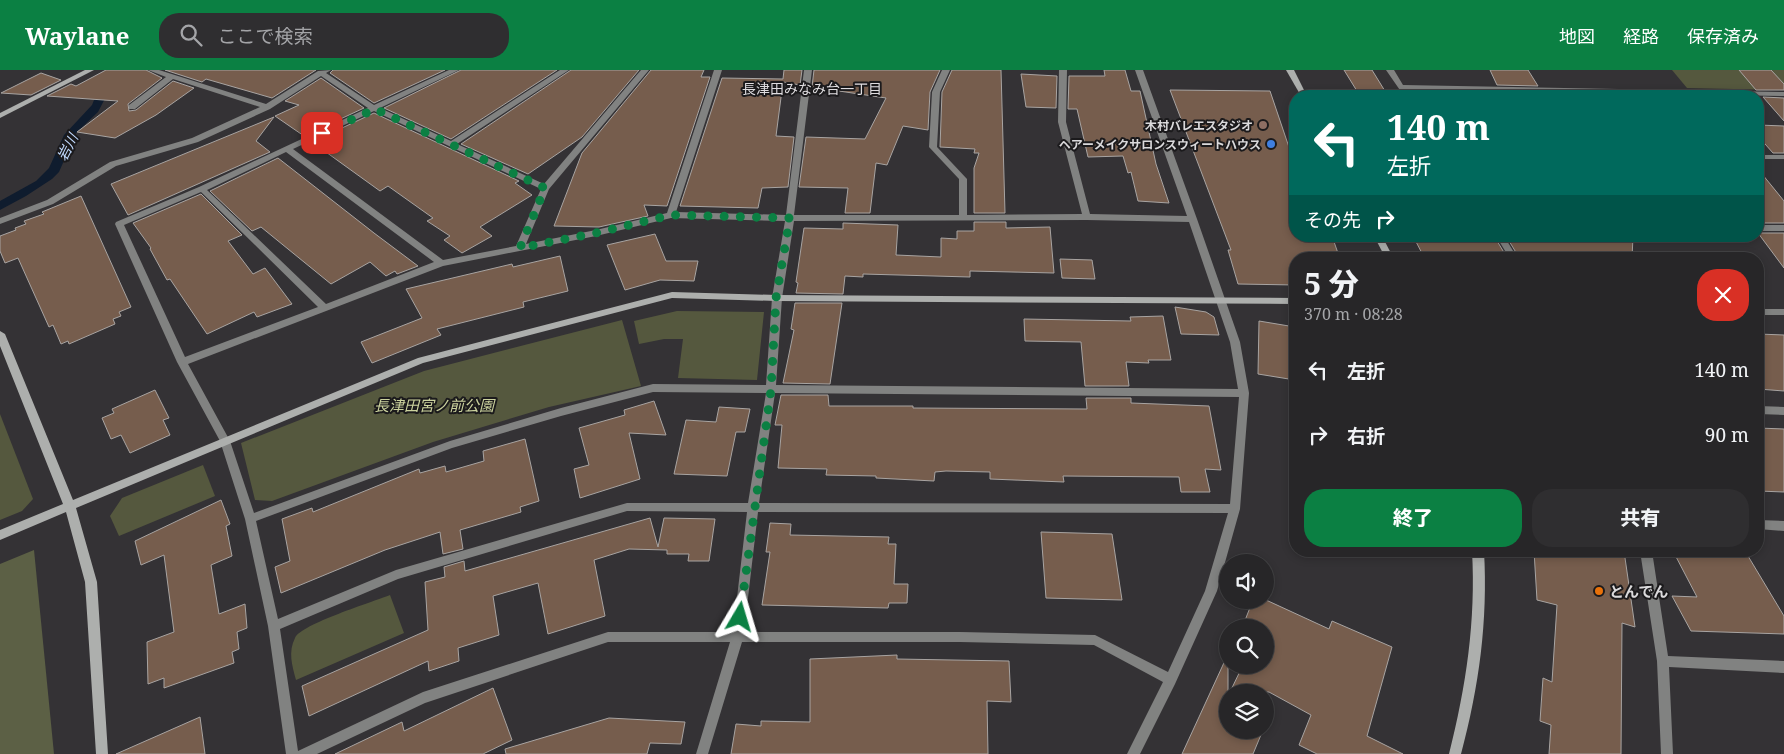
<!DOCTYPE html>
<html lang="ja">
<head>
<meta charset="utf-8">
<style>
  body { margin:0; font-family:"Noto Serif","Noto Sans JP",serif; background:#2f2e30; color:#f1f3f6; height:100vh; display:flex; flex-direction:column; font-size:19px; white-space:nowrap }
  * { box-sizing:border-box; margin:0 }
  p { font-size:16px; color:#a4a5a8 }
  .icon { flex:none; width:28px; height:28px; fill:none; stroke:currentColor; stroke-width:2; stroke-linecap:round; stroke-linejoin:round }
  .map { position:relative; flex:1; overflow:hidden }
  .side { position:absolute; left:1289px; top:182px; width:475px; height:305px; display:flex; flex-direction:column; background:#272628; border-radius:20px; box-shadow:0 2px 8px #0003,0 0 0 1px #434345 }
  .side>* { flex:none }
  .top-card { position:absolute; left:1289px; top:20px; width:475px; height:152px; border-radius:20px; box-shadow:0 2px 8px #0003,0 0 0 1px #434345; background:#00695c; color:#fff; overflow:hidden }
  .buttons { position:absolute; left:1219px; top:484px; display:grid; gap:10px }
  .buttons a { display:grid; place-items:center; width:55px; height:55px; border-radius:50%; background:#272628; box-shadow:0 2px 8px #0003,0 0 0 1px #434345; font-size:25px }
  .pin { position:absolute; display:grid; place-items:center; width:42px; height:42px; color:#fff; margin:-21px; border-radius:10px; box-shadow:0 2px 8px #0006 }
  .me { position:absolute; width:55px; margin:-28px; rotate:7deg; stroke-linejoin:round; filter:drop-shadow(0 0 4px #0008) }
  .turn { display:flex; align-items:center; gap:18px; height:105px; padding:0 15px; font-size:22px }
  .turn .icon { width:65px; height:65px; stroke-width:2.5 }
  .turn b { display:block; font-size:35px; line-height:42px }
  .then { display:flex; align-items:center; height:48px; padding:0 15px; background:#0003; gap:10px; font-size:19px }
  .round { display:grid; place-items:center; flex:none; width:52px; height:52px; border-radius:20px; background:#2f2e30 }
  .headline { display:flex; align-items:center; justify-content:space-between; height:85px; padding:0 15px }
  h1 { font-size:30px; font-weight:800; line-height:38px }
  .action { display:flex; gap:10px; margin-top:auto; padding:10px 15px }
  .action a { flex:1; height:58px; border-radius:20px; background:#0b8043; color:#fff; font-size:20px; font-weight:800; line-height:58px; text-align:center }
  .action a+a { background:#2f2e30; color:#f1f3f6 }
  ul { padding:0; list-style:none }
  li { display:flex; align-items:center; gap:15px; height:65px; padding:0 15px }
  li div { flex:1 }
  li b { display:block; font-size:19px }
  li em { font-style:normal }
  header { display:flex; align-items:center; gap:30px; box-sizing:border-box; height:70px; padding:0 25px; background:#0b8043; color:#fff }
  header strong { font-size:24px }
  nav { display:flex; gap:28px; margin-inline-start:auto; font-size:18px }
  .search { width:350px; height:45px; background:#2f2e30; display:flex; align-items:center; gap:12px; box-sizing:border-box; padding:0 18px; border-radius:20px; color:#a4a5a8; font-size:19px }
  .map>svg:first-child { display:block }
  .green { fill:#55583e }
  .forest { fill:#5c6045 }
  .water { fill:#0f1c2e }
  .building { fill:#765d4d; stroke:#a8a4a2 }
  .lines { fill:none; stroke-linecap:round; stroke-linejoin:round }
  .street { fill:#818281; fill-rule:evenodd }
  .secondary { fill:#adafad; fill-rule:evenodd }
  .route { stroke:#0b8043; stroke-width:9; stroke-dasharray:0 16.2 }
  .education-dot { fill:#8d6e63; stroke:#1b1a1c; stroke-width:2 }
  .shop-dot { fill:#3f7fe0; stroke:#1b1a1c; stroke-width:2 }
  .food-dot { fill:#e8710a; stroke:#1b1a1c; stroke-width:2 }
  .labels { text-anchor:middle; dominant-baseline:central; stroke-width:4; stroke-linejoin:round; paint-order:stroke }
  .far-poi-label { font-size:12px; font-weight:bold; fill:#dbdadc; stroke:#1b1a1c; text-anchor:end }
  .far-neighbourhood-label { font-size:14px; fill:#dfdde0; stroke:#1b1a1c }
  .far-water-label { font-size:14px; font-style:italic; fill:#c2dbff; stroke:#1b1a1c }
  .park-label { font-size:15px; font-style:italic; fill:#ccd39e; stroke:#1b1a1c }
  .poi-label { font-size:15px; font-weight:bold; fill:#dbdadc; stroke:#1b1a1c; text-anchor:start }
</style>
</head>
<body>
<header>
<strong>Waylane</strong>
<div class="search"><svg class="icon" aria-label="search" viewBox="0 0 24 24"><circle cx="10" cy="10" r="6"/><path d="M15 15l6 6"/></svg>ここで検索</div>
<nav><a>地図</a><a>経路</a><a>保存済み</a></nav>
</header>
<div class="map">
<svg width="1784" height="684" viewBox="0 0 1784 684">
  <rect width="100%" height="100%" fill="#343235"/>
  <g class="green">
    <polygon points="1672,0 1784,0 1784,20 1687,18"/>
    <polygon points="677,241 764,242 757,310 678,308 683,269 664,269 639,274 634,251"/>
    <polygon points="622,250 641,316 549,337 433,372 272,431 255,430 241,373 424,301"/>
    <polygon points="0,344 33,429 22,441 0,450"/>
    <polygon points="203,395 215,426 119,466 110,446 122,428"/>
    <path d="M390,525L404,563L296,610C292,595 288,582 295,568C301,554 373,532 390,525Z"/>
  </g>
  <polygon class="forest" points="34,480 54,684 0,684 0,494"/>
  <polygon class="water" points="111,17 98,42 76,63 59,102 52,109 26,126 0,140 0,131 36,111 49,98 64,65 92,35 96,25"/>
  <g class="building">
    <polygon points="106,0 146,0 162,8 128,34 129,41 136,40 173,11 194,18 156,45 115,68 77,62 118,31 47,26 71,14 76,16"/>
    <polygon points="165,0 316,0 272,28 206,9 202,12"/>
    <polygon points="333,0 445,0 374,33 330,3"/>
    <polygon points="461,0 557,0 451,69 384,38"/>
    <polygon points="571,0 639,0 582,67 528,104 461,74"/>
    <polygon points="651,0 704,0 701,7 710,7 667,136 644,135 648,146 599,157 554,156 582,83"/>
    <polygon points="784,0 802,0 800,15 783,12 776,66 794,67 788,117 762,118 758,138 680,136 722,8 783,9"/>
    <polygon points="814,0 940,0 930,22 928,60 903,56 887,95 876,93 870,143 845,143 848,118 799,117 806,67 865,69 886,28 812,17"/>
    <polygon points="952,0 1001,0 1005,143 974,143 974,98 979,83 974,83 975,79 940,77 942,22"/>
    <polygon points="1104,0 1125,0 1131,21 1140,21 1156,94 1169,133 1138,131 1131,102 1128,103 1123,86 1088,87 1077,39 1068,39 1069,6 1105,6"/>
    <polygon points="1344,0 1372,0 1388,26 1360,26"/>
    <polygon points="1490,0 1528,0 1538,16 1497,15"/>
    <polygon points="1739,0 1771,0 1784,14 1784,20 1756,20"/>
    <polygon points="41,3 61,10 31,25 1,23"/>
    <polygon points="1021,4 1057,6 1056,38 1026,37"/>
    <polygon points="321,8 364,38 304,66 275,46 299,35 285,31"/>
    <polygon points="1170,20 1270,21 1295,95 1295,166 1332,166 1340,189 1295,189 1295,215 1238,214 1228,180 1231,180"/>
    <polygon points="1501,23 1543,23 1545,26 1503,26"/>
    <polygon points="1763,27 1784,28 1784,51"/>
    <polygon points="374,43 519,111 515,113 532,125 480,157 492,166 462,183 444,170 450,166 427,151 433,148 388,116 380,121 312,72"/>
    <polygon points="274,47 256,71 270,82 128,145 111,114"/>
    <polygon points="1758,55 1784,56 1784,83 1773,83 1758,66"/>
    <polygon points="278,88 374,163 418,196 397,204 395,201 386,206 370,192 331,214 261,157 252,161 210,121"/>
    <polygon points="1758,99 1784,131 1784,153 1758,153"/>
    <polygon points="201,124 242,165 228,171 253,204 265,198 292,234 257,247 254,242 207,264 170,209 167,210 150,179 151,178 133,153"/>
    <polygon points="81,126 131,237 119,242 121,246 113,249 115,254 69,274 68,271 61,274 53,255 49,257 18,188 5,193 0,181 0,166 16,160 15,158 26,154 24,151 44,144 42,142"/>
    <polygon points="974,152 1006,152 1006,158 1050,157 1054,203 970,201 970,207 863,204 863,207 845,206 843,224 796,223 798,213 796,212 804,158 843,159 843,153 898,155 896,185 941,187 941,168 957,169 957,161 974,161"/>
    <polygon points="1758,163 1784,163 1784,198"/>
    <polygon points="655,164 666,191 698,191 694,211 660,210 625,220 607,175"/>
    <polygon points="1413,166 1494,166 1508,189 1425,189"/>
    <polygon points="1506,166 1633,166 1632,189 1520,189"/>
    <polygon points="560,186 568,221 523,232 524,237 437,259 441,265 372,293 361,272 422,248 406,219 512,194 513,197"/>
    <polygon points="1060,189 1092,190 1095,209 1062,208"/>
    <polygon points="795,233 842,233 830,314 783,313 794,260 791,259"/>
    <polygon points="1175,237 1206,242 1214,247 1219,265 1181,264"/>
    <polygon points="1163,246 1171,290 1148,290 1149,293 1126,292 1129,316 1085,316 1081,272 1025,271 1024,249 1131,251 1130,247"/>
    <polygon points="1259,251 1295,257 1295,310 1258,304"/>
    <polygon points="1758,264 1784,265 1784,321 1758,319"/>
    <polygon points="155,320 169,348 163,350 170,365 130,383 121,365 111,369 102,348 114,343 112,339"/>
    <polygon points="781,325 828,325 829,336 913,336 913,338 1087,339 1086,328 1131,328 1131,333 1209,336 1221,400 1205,399 1210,422 1181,422 1179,407 1063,406 1064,412 990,409 990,402 946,401 935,402 934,411 876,408 876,406 826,405 827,399 778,398 782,355 775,355"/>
    <polygon points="654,331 666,365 629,363 640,409 580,428 574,399 589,395 579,358 625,345 624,340"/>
    <polygon points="719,337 750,339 745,362 736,362 727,406 674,404 686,350 716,352"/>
    <polygon points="1758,358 1784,359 1784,422 1758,421"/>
    <polygon points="525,369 539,431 520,437 521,442 460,460 463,479 443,484 440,462 385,480 281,523 275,497 290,491 282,449 312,438 313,442 419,399 420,403 445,396 446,402 484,391 483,381"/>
    <polygon points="221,430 230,454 226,456 232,486 211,495 219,544 245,534 247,558 237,562 239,579 232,582 234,593 164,618 164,608 148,614 147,572 174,562 164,485 141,495 135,471"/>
    <polygon points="650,448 658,477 664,448 715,449 709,491 688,491 689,484 667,484 667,480 629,479 594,490 605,546 548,564 538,513 493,526 499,565 458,578 459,591 429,601 428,591 309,646 302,616 428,560 425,512 445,507 444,497 464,491 465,501"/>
    <polygon points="770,453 791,454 790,465 889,467 888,474 896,474 894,514 908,514 907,533 889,533 888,538 762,535 770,482 766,482"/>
    <polygon points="1041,462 1112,464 1122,530 1046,528"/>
    <polygon points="1534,481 1624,481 1635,557 1622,553 1621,684 1549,684 1551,655 1540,651 1543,608 1552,612 1557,535 1537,530"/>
    <polygon points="1673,481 1745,481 1784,546 1784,564 1691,561 1672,526 1697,527"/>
    <polygon points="1253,530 1266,530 1329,559 1332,551 1392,577 1367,666 1403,684 1317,684 1299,675 1311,645 1269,622 1230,622 1243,595 1265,595 1265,558 1242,558"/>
    <polygon points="1228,584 1228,660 1263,660 1253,684 1182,684"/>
    <polygon points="897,585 897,589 1009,591 1011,632 987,631 988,684 731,684 736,654 761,656 761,651 810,652 810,589"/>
    <polygon points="493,618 512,670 483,684 335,684 402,652 404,661"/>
    <polygon points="200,647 205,684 116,684"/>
    <polygon points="609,648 685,652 681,674 650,673 647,684 506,684 505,679"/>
  </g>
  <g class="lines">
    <g class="street">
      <path d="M148,0H159L266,34L318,1L331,0L326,3L374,35L449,0H459L380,38L451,71L560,0H569L457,74L544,114L641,0H649L549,119L526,174L596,160L667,143L714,0H722L676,142L786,145L804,0H812L794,145H959V109L929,77L932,22L942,0H950L940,22L937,77L967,109V145L1082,144L1058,52L1059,0H1067L1066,52L1090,144L1187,146L1135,0H1143L1197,149L1240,272L1249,323L1240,439L1217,521L1175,614L1140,684H1127L1163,612L1094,575L960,572H742L708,684H696L730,572H608L425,633L317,684H286L268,556L245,449L220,371L177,292L115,154L116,152L199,117L368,38L321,6L270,39L198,72L116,96L53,134L0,154V148L47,130L110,92L192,68L260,37L173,9L135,39H129V35L166,7ZM374,41L541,119L516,176L443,190L293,79ZM286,82L434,192L326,234L207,120ZM201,122L318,237L185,287L124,155ZM671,148L785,151L772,228L766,315L653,314L561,338L450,371L254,443L230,371L188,294L443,196L596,166ZM1087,150L1189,152L1230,272L1238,319L776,315L782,228L794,151ZM653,322L766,323L748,433H627L396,500L278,549L256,451L452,378L561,346ZM775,323L1239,327L1230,434L759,433ZM627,441L747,442L733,562H608L423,622L298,681L280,559L398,509ZM758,442L1228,443L1205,521L1168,602L1095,565L960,562H744Z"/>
      <polygon points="1386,0 1394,0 1403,15 1784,22 1784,26 1406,19 1411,26 1404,26"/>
      <rect x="1758" y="85" width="26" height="4"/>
      <rect x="1758" y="155" width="26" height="6"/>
      <polygon points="1496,166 1504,166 1518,189 1510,189"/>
      <rect x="1758" y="239" width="26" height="6"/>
      <polygon points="1758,336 1784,337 1784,345 1758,344"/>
      <polygon points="1758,450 1784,451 1784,461 1758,459"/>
      <polygon points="1640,481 1652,481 1668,586 1784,591 1784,603 1669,597 1673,684 1661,684 1657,591"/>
    </g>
    <g class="secondary">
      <polygon points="85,0 94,0 0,48 0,43"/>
      <polygon points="1286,0 1294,0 1307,26 1301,26"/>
      <polygon points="1374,166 1382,166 1394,189 1386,189"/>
      <polygon points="672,222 777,225 1295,228 1295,234 777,231 672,228 423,293 76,438 97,512 108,684 96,684 85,512 66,442 0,470 0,460 63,434 0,276 0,261 5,264 73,430 418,288"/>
      <path d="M1472,481H1484C1488,551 1479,617 1461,684H1449C1466,617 1476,551 1472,481Z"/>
    </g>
  </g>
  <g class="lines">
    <polyline class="route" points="322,63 375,39 545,118 520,178 596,163 671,145 790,148 776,228 771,320 740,547"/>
  </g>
  <circle class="education-dot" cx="1263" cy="55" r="5"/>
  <circle class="shop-dot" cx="1271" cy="74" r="5"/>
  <circle class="food-dot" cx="1599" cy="521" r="5"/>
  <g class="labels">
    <g class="far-poi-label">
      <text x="1253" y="55">木村バレエスタジオ</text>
      <text x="1261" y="74">ヘアーメイクサロンスウィートハウス</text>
    </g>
    <g class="far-neighbourhood-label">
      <text x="812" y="18">長津田みなみ台一丁目</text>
    </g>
    <g class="far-water-label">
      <text transform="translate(67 77) rotate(-63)">岩川</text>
    </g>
    <g class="park-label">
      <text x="434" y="335">長津田宮ノ前公園</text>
    </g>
    <g class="poi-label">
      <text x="1609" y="521">とんでん</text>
    </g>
  </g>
</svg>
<div class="buttons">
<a><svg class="icon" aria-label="sound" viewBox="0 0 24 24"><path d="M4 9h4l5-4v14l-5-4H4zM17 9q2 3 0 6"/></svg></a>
<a><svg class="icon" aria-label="search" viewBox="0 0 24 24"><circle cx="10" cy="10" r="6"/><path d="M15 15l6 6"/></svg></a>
<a><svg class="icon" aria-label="layers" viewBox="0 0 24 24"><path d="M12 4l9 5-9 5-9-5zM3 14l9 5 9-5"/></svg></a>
</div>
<div class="pin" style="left:322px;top:63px;background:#d93025"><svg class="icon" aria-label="arrive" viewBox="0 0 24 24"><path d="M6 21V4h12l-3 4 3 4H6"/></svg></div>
<svg class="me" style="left:740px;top:547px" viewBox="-20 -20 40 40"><path d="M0-17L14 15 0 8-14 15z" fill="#0b8043" stroke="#fff" stroke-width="4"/></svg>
<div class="top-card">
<div class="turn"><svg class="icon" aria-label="left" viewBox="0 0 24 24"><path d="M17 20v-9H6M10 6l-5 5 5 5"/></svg><div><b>140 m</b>左折</div></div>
<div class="then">その先<svg class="icon" aria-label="right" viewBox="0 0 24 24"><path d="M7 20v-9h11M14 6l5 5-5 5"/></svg></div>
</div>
<section class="side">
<div class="headline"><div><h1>5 分</h1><p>370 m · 08:28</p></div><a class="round" style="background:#d93025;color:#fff"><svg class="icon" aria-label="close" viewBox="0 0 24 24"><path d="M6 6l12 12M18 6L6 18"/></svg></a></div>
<ul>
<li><svg class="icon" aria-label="left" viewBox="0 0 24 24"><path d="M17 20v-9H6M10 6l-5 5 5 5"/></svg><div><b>左折</b></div><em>140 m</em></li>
<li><svg class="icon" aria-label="right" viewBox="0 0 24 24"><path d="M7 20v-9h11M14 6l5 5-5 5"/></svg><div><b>右折</b></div><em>90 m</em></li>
</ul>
<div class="action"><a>終了</a><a>共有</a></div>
</section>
</div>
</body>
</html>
